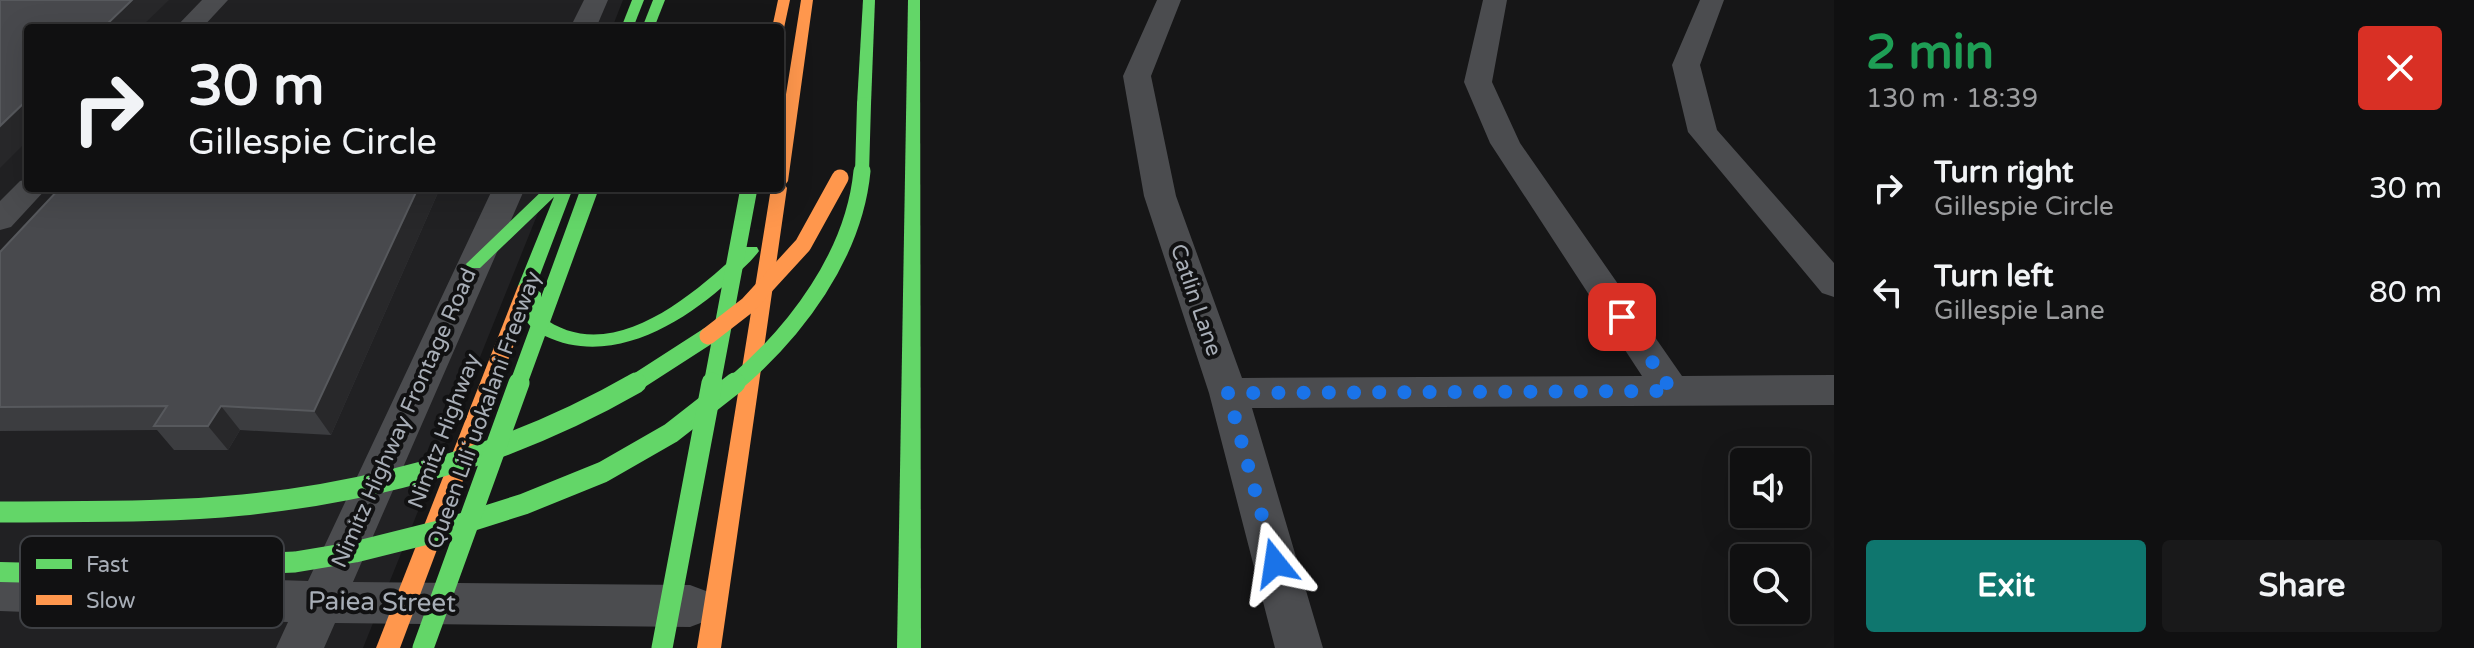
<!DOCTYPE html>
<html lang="en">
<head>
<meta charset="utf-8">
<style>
  body { margin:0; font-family:"Varela Round",sans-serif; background:#19191a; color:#f1f3f6; height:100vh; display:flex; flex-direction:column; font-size:30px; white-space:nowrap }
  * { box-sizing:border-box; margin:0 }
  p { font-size:26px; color:#9c9d9f }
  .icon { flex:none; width:44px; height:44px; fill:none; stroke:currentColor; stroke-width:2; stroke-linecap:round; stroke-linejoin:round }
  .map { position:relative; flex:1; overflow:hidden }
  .sheet { display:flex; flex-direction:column; background:#101011; width:640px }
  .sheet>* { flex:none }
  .banner { position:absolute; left:24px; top:24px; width:760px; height:168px; border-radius:8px; box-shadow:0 8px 32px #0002,0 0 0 2px #303031; background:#101011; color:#f1f3f6; overflow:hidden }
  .controls { position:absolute; left:1730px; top:448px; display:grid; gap:16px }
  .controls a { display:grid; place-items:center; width:80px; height:80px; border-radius:8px; background:#101011; box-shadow:0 8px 32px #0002,0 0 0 2px #303031; font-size:40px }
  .pin { position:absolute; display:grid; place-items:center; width:68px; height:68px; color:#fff; margin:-34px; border-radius:16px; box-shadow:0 4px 12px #0006 }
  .me { position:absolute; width:88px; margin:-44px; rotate:345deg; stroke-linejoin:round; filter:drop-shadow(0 0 6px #0008) }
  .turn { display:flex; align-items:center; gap:28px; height:168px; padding:0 32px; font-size:36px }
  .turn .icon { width:104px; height:104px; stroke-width:2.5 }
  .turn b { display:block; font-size:56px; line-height:68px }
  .round { display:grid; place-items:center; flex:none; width:84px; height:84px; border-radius:8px; background:#19191a }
  .overview { display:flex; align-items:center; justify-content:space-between; height:136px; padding:0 32px }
  h1 { font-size:48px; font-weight:800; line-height:60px; color:#1e9e55 }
  .cta { display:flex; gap:16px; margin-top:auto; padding:16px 32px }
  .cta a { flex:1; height:92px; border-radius:8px; background:#0f766e; color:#fff; font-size:32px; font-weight:800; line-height:92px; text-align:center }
  .cta a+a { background:#19191a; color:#f1f3f6 }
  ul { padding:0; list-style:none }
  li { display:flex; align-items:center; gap:24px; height:104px; padding:0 32px }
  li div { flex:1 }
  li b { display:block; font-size:30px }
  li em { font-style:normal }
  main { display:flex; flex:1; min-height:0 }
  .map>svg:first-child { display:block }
  .built { fill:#212123 }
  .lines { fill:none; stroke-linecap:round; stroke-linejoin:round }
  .street { fill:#4b4c4f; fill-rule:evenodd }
  .fast { fill:#63d668; fill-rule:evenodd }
  .slow { fill:#ff974d; fill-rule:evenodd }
  .fast-bridge-far2 { stroke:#63d668; stroke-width:14 }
  .fast-bridge-far1 { stroke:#63d668; stroke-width:17 }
  .fast-bridge { stroke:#63d668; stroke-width:21 }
  .slow-bridge { stroke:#ff974d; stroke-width:17 }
  .wall { fill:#3c3d40 }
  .shaded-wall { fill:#28282a }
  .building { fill:#48494d; stroke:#57595d; stroke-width:2 }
  .route { stroke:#1a73e8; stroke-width:14; stroke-dasharray:0 25.2 }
  .labels { text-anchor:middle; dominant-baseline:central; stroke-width:8; stroke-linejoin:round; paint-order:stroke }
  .street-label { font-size:22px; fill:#a8aeb7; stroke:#111112 }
  .near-street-label { font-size:26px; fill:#a8aeb7; stroke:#111112 }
  .key { fill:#111112; stroke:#3e4044; stroke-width:2 }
  .key-label { font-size:22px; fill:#a8aeb7 }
</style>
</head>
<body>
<main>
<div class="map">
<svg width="1834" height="648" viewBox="0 0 1834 648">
  <rect width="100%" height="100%" fill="#161617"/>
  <polygon class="built" points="0,0 623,0 612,28 28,28 28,188 548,188 363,648 0,648"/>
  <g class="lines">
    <g class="street">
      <polygon points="202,0 228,0 202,28 175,28"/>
      <polygon points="584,0 608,0 596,28 570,28"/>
      <polygon points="1157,0 1181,0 1151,76 1176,196 1242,378 1642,376 1490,143 1464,82 1483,0 1507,0 1492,82 1520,143 1682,376 1834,375 1834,405 1252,408 1323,648 1275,648 1209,393 1144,196 1123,76"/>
      <polygon points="1700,0 1724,0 1700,65 1717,130 1834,263 1834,297 1822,293 1688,132 1672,65"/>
      <polygon points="28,179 28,188 47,188 11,227 0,230 0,201 20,181"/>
      <polygon points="493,188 525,188 353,582 690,585 706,591 713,606 706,621 690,627 335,623 324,648 276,648 288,622 0,611 0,571 308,581"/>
    </g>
    <g class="fast">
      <polygon points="632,0 644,0 633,28 621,28"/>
      <polygon points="653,0 665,0 654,28 642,28"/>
      <polygon points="863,0 875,0 871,104 864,108 857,104"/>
      <polygon points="908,0 920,0 921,648 897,648"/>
      <path d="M545,188H573L535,288L541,293V316C611,370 695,293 745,247H757L759,251C751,262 739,272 729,281C681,325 610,367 545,336C524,326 520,313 524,291L518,286L554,197L480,268H468L466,264Z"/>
      <polygon points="0,562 40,563 48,566 51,573 48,580 40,583 0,582"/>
    </g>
    <g class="slow">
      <polygon points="778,0 790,0 784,28 780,31 780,28 772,28"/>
      <polygon points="801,0 813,0 788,181 785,185 787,188 721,648 697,648 771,188 780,188 780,132"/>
      <polygon points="527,280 536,286 400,648 376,648 518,286"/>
    </g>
    <polyline class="fast-bridge-far2" points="862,173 864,104"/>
    <g class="fast-bridge-far1">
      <polyline points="518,385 590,188"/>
      <polyline points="632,385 708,336"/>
      <polyline points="712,385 749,188"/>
      <path d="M733,385C796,332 854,255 862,171"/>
    </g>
    <g class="fast-bridge">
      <path d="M0,512C81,511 163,513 243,505C381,491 516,452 636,383"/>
      <polyline points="40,573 295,562 355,552 439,531 524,504 603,472 671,433 735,383"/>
      <polyline points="423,648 519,383"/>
      <polyline points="662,648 712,383"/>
    </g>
    <polyline class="slow-bridge" points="708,336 748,305 803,245 840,178"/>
  </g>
  <polygon class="wall" points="60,188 440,188 331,435 240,430 228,450 174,450 157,430 0,431 0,252"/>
  <g class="shaded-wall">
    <polygon points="132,0 169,0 140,28 103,28"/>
    <polygon points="28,99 28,140 0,168 0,126"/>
    <polygon points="418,188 440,188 331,435 314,411"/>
    <polygon points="221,406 240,430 228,450 208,426"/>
  </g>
  <g class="building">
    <polygon points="0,0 132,0 103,28 28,28 28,99 0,126"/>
    <polygon points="60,188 418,188 314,411 221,406 208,426 154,426 167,406 0,407 0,252"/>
  </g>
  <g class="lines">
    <polyline class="route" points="1275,563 1228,393 1672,391 1622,317"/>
  </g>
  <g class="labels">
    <g class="street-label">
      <text transform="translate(1196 300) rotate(71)">Catlin Lane</text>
      <text transform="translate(484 410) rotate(-70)">Queen Liliʻuokalani Freeway</text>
      <text transform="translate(404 418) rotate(-66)">Nimitz Highway Frontage Road</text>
      <text transform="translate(444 431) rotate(-69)">Nimitz Highway</text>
    </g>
    <g class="near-street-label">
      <text transform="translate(382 602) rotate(1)">Paiea Street</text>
    </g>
  </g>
  <rect x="20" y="536" width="264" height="92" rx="12" class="key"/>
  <rect x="36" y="559" width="36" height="10" fill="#63d668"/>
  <rect x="36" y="595" width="36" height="10" fill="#ff974d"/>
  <g class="key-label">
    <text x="86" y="572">Fast</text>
    <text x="86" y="608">Slow</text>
  </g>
</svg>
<div class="controls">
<a><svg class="icon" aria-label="sound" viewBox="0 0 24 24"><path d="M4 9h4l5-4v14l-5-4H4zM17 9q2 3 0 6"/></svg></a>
<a><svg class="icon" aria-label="search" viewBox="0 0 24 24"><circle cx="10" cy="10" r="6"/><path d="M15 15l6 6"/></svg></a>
</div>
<div class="pin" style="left:1622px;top:317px;background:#d93025"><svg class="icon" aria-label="arrive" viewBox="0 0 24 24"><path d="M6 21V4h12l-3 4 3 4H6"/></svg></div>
<svg class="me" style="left:1275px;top:563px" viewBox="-20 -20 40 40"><path d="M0-17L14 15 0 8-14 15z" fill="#1a73e8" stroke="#fff" stroke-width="4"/></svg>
<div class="banner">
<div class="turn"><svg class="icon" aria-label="right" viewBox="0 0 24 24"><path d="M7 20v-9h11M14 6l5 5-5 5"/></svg><div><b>30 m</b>Gillespie Circle</div></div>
</div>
</div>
<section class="sheet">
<div class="overview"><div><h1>2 min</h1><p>130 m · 18:39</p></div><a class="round" style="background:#d93025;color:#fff"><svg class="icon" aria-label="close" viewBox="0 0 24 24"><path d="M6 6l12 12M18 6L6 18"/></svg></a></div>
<ul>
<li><svg class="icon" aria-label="right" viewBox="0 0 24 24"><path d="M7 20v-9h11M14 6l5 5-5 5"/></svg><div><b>Turn right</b><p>Gillespie Circle</p></div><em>30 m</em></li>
<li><svg class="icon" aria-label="left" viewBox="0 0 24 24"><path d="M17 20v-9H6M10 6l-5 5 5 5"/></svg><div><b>Turn left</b><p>Gillespie Lane</p></div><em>80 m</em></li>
</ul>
<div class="cta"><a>Exit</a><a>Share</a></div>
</section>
</main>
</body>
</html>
